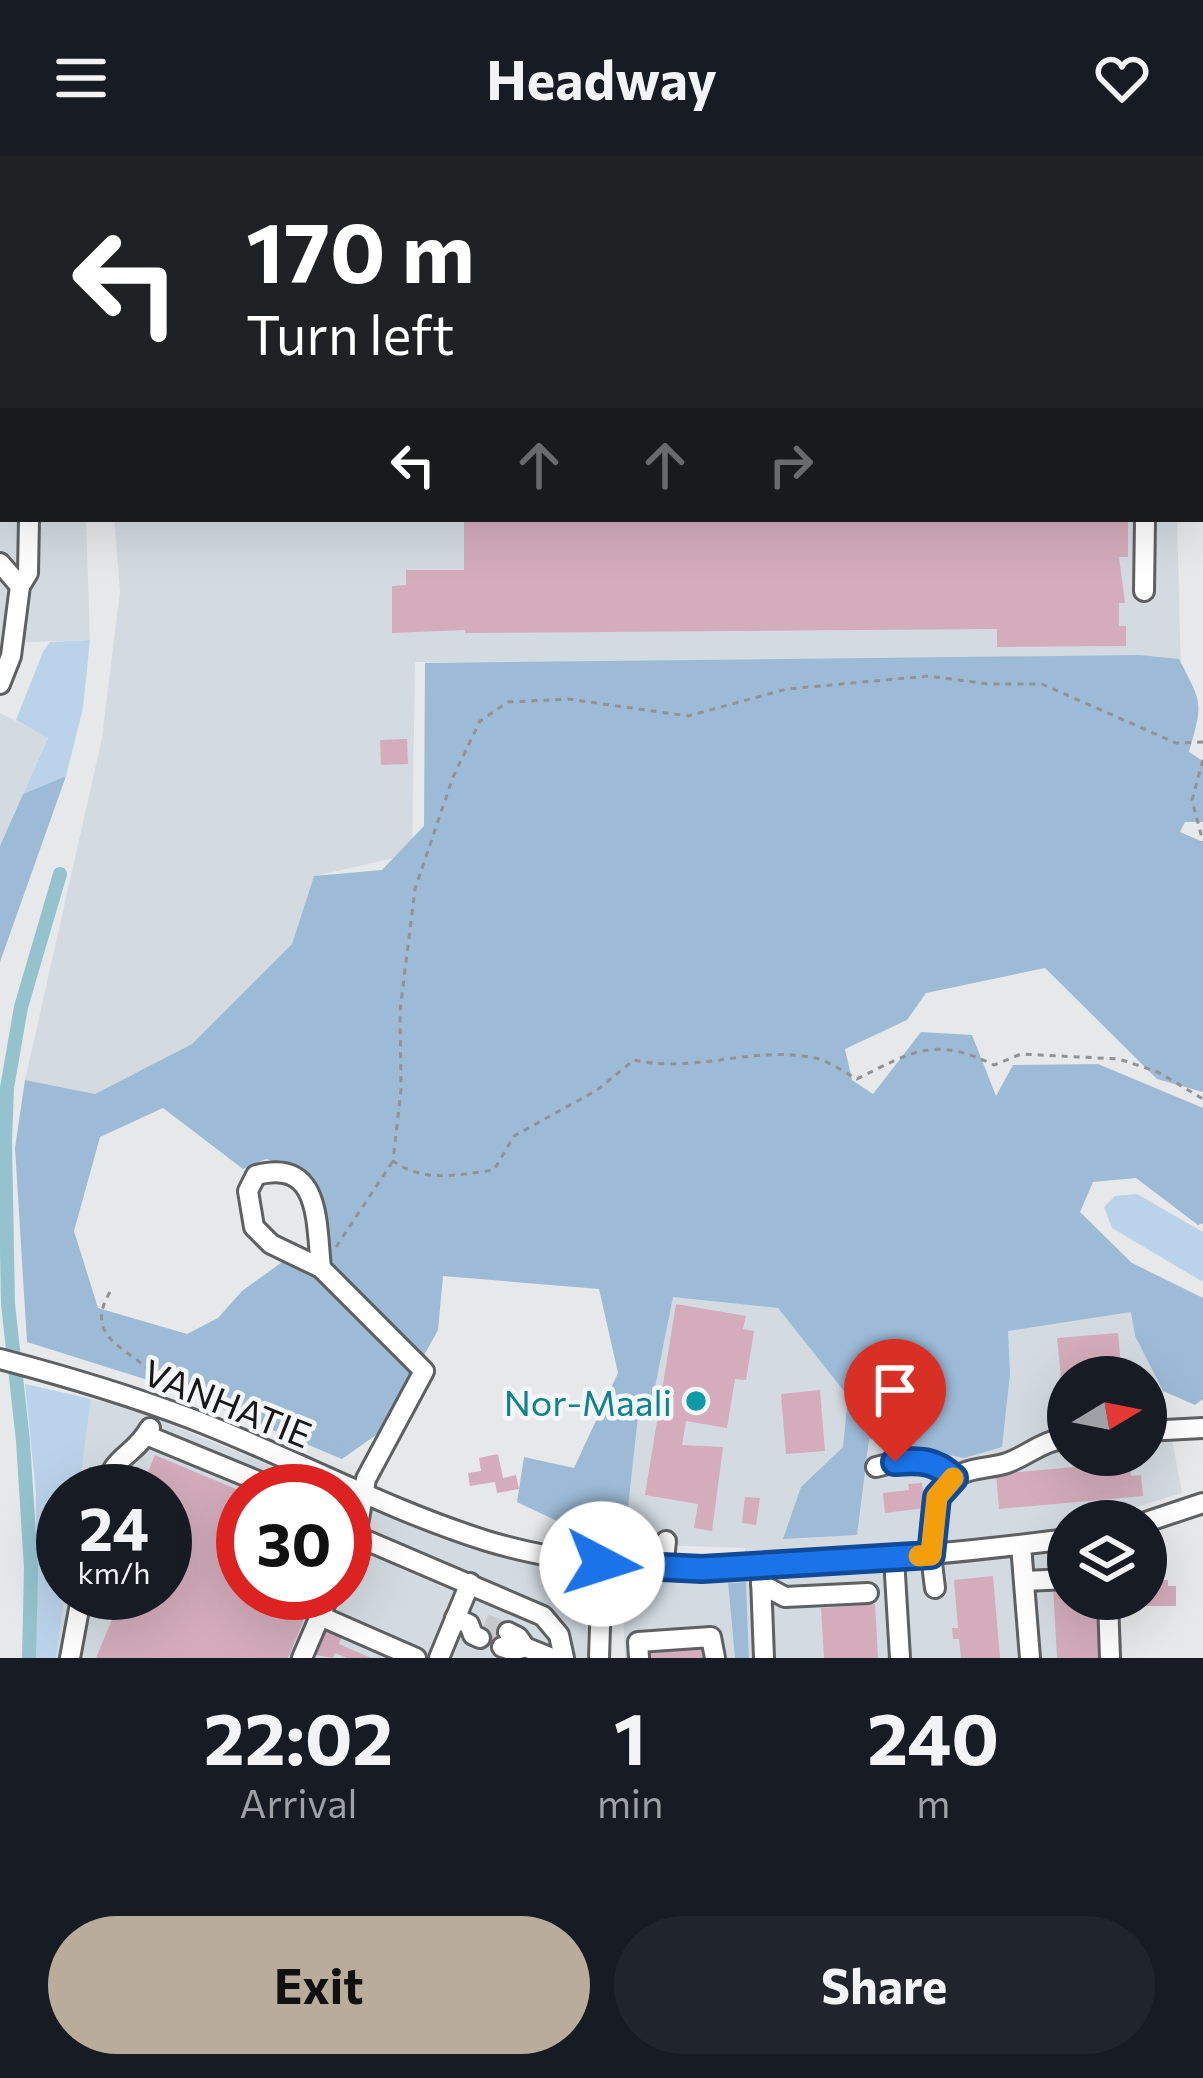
<!DOCTYPE html>
<html lang="en">
<head>
<meta charset="utf-8">
<style>
  body { margin:0; font-family:Commissioner,sans-serif; background:#20242c; color:#f1f3f6; height:100vh; display:flex; flex-direction:column; font-size:45px; white-space:nowrap }
  * { box-sizing:border-box; margin:0 }
  p { font-size:39px; color:#9ea1a6 }
  .icon { flex:none; width:66px; height:66px; fill:none; stroke:currentColor; stroke-width:2; stroke-linecap:round; stroke-linejoin:round }
  .map { position:relative; height:1502px; overflow:hidden }
  .details { display:flex; flex-direction:column; background:#171b24; flex:1 }
  .details>* { flex:none }
  .banner { position:absolute; left:0px; top:0px; width:1203px; height:366px; box-shadow:0 12px 48px #0002; background:#202124; color:#fff; overflow:hidden }
  .needle { width:78px; rotate:80deg }
  .buttons { position:absolute; left:1047px; top:1200px; display:grid; gap:24px }
  .buttons a { display:grid; place-items:center; width:120px; height:120px; border-radius:50%; background:#171b24; box-shadow:0 12px 48px #0002; font-size:60px }
  .speed { position:absolute; left:36px; top:1308px; display:flex; gap:24px; font-size:60px; font-weight:700; text-align:center }
  .speed>* { display:grid; place-content:center; width:156px; height:156px; border-radius:50%; background:#171b24; box-shadow:0 12px 48px #0002; line-height:1 }
  .speed small { font-size:30px; font-weight:400 }
  .speed .limit { border:18px solid #d22; background:#fff; color:#111 }
  .pin { position:absolute; display:grid; place-items:center; width:102px; height:102px; color:#fff; margin:-123px -51px; border-radius:50% 50% 50% 0; rotate:-45deg; box-shadow:0 0 12px #0007 }
  .pin .icon { rotate:45deg }
  .me { position:absolute; width:132px; margin:-66px; rotate:95deg; stroke-linejoin:round; filter:drop-shadow(0 0 9px #0008) }
  .turn { display:flex; align-items:center; gap:42px; height:252px; padding:0 48px; font-size:54px }
  .turn .icon { width:156px; height:156px; stroke-width:2.5 }
  .turn b { display:block; font-size:84px; line-height:102px }
  .lanes { display:flex; align-items:center; height:114px; padding:0 48px; background:#0003; justify-content:center; gap:60px; direction:ltr }
  .lanes .off { opacity:.35 }
  .eta { display:flex; justify-content:space-evenly; align-items:center; height:204px; text-align:center }
  .eta b { font-size:72px; font-weight:700; line-height:84px }
  .button { display:flex; gap:24px; margin-top:auto; padding:24px 48px }
  .button a { flex:1; height:138px; border-radius:72px; background:#baac9b; color:#111; font-size:48px; font-weight:700; line-height:138px; text-align:center }
  .button a+a { background:#20242c; color:#f1f3f6 }
  header { display:flex; justify-content:space-between; align-items:center; height:156px; padding:0 48px; background:#171b24; font-size:54px; font-weight:700 }
  .map>svg:first-child { display:block }
  .built { fill:#d3dbe1; fill-rule:evenodd }
  .green { fill:#bbd3ea }
  .forest { fill:#9dbbd7 }
  .lines { fill:none; stroke-linecap:round; stroke-linejoin:round }
  .canal { stroke:#94c3ce; stroke-width:14 }
  .building { fill:#d4acbb }
  .minor-tunnel { stroke:#c8c9ca; stroke-width:18; stroke-dasharray:18 9; stroke-linecap:butt }
  .minor-casing { stroke:#5f6061; stroke-width:24 }
  .path { stroke:#929294; stroke-width:3; stroke-dasharray:6 6; stroke-linecap:butt }
  .minor { stroke:#fff; stroke-width:18 }
  .route-casing { stroke:#114b97; stroke-width:30 }
  .route { stroke:#1a73e8; stroke-width:21 }
  .slow { stroke:#f59e0b; stroke-width:21 }
  .culture-dot { fill:#0f9aa8; stroke:#f4f5f7; stroke-width:4.5 }
  .labels { text-anchor:middle; dominant-baseline:central; stroke-width:9; stroke-linejoin:round; paint-order:stroke }
  .culture-label { font-size:36px; fill:#0d838f; stroke:#f4f5f7; text-anchor:end }
  .street-label { font-size:36px; fill:#171718; stroke:#f4f5f7 }
</style>
</head>
<body>
<header><svg class="icon" aria-label="menu" viewBox="0 0 24 24"><path d="M4 6h16M4 12h16M4 18h16"/></svg>Headway<svg class="icon" aria-label="heart" viewBox="0 0 24 24"><path d="M12 20l-8-8c-3-5 5-10 8-4 3-6 11-1 8 4z"/></svg></header>
<div class="map">
<svg width="1203" height="1502" viewBox="0 0 1203 1502">
  <rect width="100%" height="100%" fill="#e7e8ea"/>
  <g class="built">
    <polygon points="0,0 11,3 3,3 3,363 86,363 90,484 0,487"/>
    <polygon points="524,0 1100,0 1103,3 518,3"/>
    <polygon points="114,363 1177,363 1181,516 415,506 412,698 315,720 292,788 192,888 95,938 25,924 102,582 120,435"/>
    <polygon points="0,557 48,581 0,690"/>
    <path d="M653,1116L1132,1155L1135,1180L1163,1235L1182,1337L1114,1358V1365H1068V1443H1119L1123,1502H749L745,1392L624,1388ZM1068,1221H1146V1299H1068Z"/>
    <polygon points="91,1243 135,1254 332,1335 243,1335 243,1437 345,1437 345,1340 425,1375 521,1404 564,1411 583,1433 589,1502 56,1502 65,1437 165,1437 165,1335 79,1335"/>
    <polygon points="632,1421 728,1427 735,1502 625,1502 622,1438"/>
  </g>
  <g class="green">
    <polygon points="90,484 83,552 66,620 23,638 48,582 16,564 43,496 50,486"/>
    <polygon points="1137,1038 1203,1076 1203,1126 1112,1072 1104,1051 1115,1040"/>
    <polygon points="25,1228 91,1243 79,1335 63,1335 65,1437 56,1502 35,1502 36,1337"/>
  </g>
  <g class="forest">
    <polygon points="222,0 590,0 221,3"/>
    <path d="M1139,499L1179,503C1203,549 1203,546 1189,596L1203,605V666H1185L1180,676L1203,686V936L1157,923L1045,812L926,837L907,864L845,893L852,924L873,938L921,876L972,879L996,940L1013,909L1098,908L1203,952V1067L1198,1069L1136,1022L1093,1026L1080,1056L1132,1107L1203,1142V1243L1195,1249L1163,1235L1135,1180L1131,1156L1008,1175L1010,1218L1002,1291L964,1302L869,1283L857,1379L783,1383L801,1331L843,1291L848,1240L778,1152L673,1141L652,1246L638,1260L624,1388L563,1380L559,1366L517,1346L524,1301L574,1312L618,1217L599,1133L443,1120L438,1174L422,1203L327,1110L325,1052L303,1013L266,1003L243,1013L163,952L100,981L74,1075L98,1152L187,1178L218,1162L242,1135L285,1104L314,1117L414,1215L379,1277L342,1303L170,1231L27,1186L15,992L25,924L95,938L192,888L292,788L314,720L382,714L424,670L425,507Z"/>
    <polygon points="66,620 0,806 0,690 23,638"/>
    <polygon points="746,1426 749,1502 735,1502 728,1427"/>
  </g>
  <g class="lines">
    <polyline class="canal" points="29,1502 31,1412 23,1285 8,1148 5,985 7,932 21,851 60,718"/>
  </g>
  <g class="building">
    <polygon points="464,363 1128,363 1128,401 1119,401 1125,447 1119,447 1119,470 1126,470 1126,490 997,491 997,473 465,477 465,474 392,477 392,430 406,429 406,414 464,414"/>
    <polygon points="407,583 408,608 381,609 380,584"/>
    <polygon points="676,1148 746,1160 743,1173 754,1175 746,1224 735,1223 727,1272 686,1265 682,1289 723,1291 712,1375 694,1372 698,1348 645,1339"/>
    <polygon points="1118,1177 1122,1221 1068,1221 1068,1263 1065,1263 1057,1182"/>
    <polygon points="820,1234 825,1295 786,1298 781,1238"/>
    <polygon points="498,1298 503,1322 516,1319 519,1333 497,1337 495,1326 470,1330 468,1317 481,1315 479,1302"/>
    <polygon points="155,1299 243,1336 243,1437 325,1437 312,1466 304,1463 288,1502 96,1502 123,1437 165,1437 165,1335 140,1335"/>
    <polygon points="1129,1306 1131,1320 1141,1319 1143,1340 999,1353 996,1318"/>
    <polygon points="922,1327 925,1352 885,1357 883,1337 909,1334 908,1328"/>
    <polygon points="745,1341 760,1342 756,1369 742,1367"/>
    <polygon points="993,1420 1000,1502 961,1502 959,1483 953,1483 952,1472 958,1472 954,1424"/>
    <polygon points="1148,1424 1168,1424 1168,1430 1176,1430 1176,1450 1138,1450 1138,1443 1146,1443"/>
    <polygon points="1068,1428 1068,1443 1097,1443 1100,1502 1057,1502 1053,1429"/>
    <polygon points="875,1448 878,1502 824,1502 821,1452"/>
    <polygon points="487,1462 510,1471 500,1494 478,1486"/>
    <polygon points="327,1473 342,1480 339,1488 371,1502 347,1502 335,1497 333,1502 316,1499"/>
    <polygon points="707,1488 708,1502 645,1502 645,1493"/>
  </g>
  <g class="lines">
    <polyline class="minor-tunnel" points="485,1467 508,1476"/>
    <defs>
      <g id="minor">
        <polyline points="995,3 995,0"/>
        <polyline points="0,407 20,430"/>
        <polyline points="1144,435 1145,363"/>
        <polyline points="0,528 11,500 20,430 28,417 29,363"/>
        <path d="M321,1112C316,1066 321,1002 256,1019L248,1035L254,1071L271,1088L321,1112L424,1215L366,1323L356,1380L345,1404"/>
        <path d="M0,1203C65,1220 129,1239 192,1263C291,1301 385,1353 487,1385C600,1419 716,1414 832,1406C911,1401 989,1393 1068,1383"/>
        <polyline points="1146,1275 1203,1272"/>
        <polyline points="146,1279 282,1335"/>
        <path d="M876,1311C906,1303 931,1300 954,1322"/>
        <path d="M104,1335C114,1297 133,1302 150,1272"/>
        <polyline points="1146,1366 1203,1347"/>
        <polyline points="356,1380 543,1460 559,1479 564,1502"/>
        <polyline points="1021,1389 1030,1502"/>
        <polyline points="894,1402 900,1502"/>
        <polyline points="663,1413 666,1385"/>
        <polyline points="761,1422 764,1502"/>
        <polyline points="1024,1425 1068,1423"/>
        <polyline points="761,1428 785,1441 868,1437"/>
        <path d="M935,1432C931,1402 923,1343 952,1323C968,1311 989,1313 1007,1307C1029,1299 1043,1284 1068,1282"/>
        <polyline points="1108,1443 1110,1502"/>
        <polyline points="320,1460 416,1502"/>
        <polyline points="455,1462 469,1468 473,1479 480,1482"/>
        <polyline points="508,1476 518,1481 525,1491 552,1502"/>
        <polyline points="502,1491 513,1495 525,1491"/>
        <polyline points="70,1502 82,1437"/>
        <polyline points="302,1502 330,1437"/>
        <polyline points="439,1502 470,1427"/>
        <polyline points="599,1502 602,1408"/>
        <polyline points="639,1502 638,1486 711,1481 715,1502"/>
      </g>
    </defs>
    <use href="#minor" class="minor-casing"/>
    <g class="path">
      <polyline points="0,15 3,28"/>
      <polyline points="0,254 3,253"/>
      <path d="M1203,586L1176,587L1042,528H988L929,520L787,533L688,560L568,543L508,546L480,565L453,621L415,733L400,855L401,934L393,1005C424,1027 458,1019 494,1014L514,980L597,934L634,904C695,918 753,889 815,902C829,905 844,916 857,923C913,895 935,880 994,909L1021,898L1119,903L1158,916L1203,943"/>
      <polyline points="1203,604 1192,644 1203,686"/>
      <polyline points="336,1091 393,1005"/>
      <path d="M110,1136C76,1193 154,1194 165,1239"/>
      <polyline points="1119,1365 1133,1361"/>
    </g>
    <use href="#minor" class="minor"/>
  </g>
  <g class="lines">
    <defs>
      <path id="route" d="M602,1408L702,1413L931,1399L937,1341L954,1322C935,1304 920,1304 895,1306"/>
    </defs>
    <use href="#route" class="route-casing"/>
    <use href="#route" class="route"/>
    <polyline class="slow" points="919,1400 931,1399 937,1341 953,1322"/>
  </g>
  <circle class="culture-dot" cx="696" cy="1245" r="12"/>
  <g class="labels">
    <g class="culture-label">
      <text x="672" y="1245">Nor-Maali</text>
    </g>
    <g class="street-label">
      <text transform="translate(228 1246) rotate(22)">VANHATIE</text>
    </g>
  </g>
</svg>
<div class="buttons">
<a><svg class="needle" viewBox="-14 -14 28 28"><path d="M0-13l5 13h-10z" fill="#e53935"/><path d="M0 13l5-13h-10z" fill="#9ea1a6"/></svg></a>
<a><svg class="icon" aria-label="layers" viewBox="0 0 24 24"><path d="M12 4l9 5-9 5-9-5zM3 14l9 5 9-5"/></svg></a>
</div>
<div class="speed"><div>24<small>km/h</small></div><div class="limit">30</div></div>
<div class="pin" style="left:895px;top:1306px;background:#d93025"><svg class="icon" aria-label="arrive" viewBox="0 0 24 24"><path d="M6 21V4h12l-3 4 3 4H6"/></svg></div>
<svg class="me" style="left:602px;top:1408px" viewBox="-20 -20 40 40"><circle r="19" fill="#fff"/><path d="M0-13L10 11 0 6-10 11z" fill="#1a73e8"/></svg>
<div class="banner">
<div class="turn"><svg class="icon" aria-label="left" viewBox="0 0 24 24"><path d="M17 20v-9H6M10 6l-5 5 5 5"/></svg><div><b>170 m</b>Turn left</div></div>
<div class="lanes"><svg class="icon" aria-label="left" viewBox="0 0 24 24"><path d="M17 20v-9H6M10 6l-5 5 5 5"/></svg><svg class="icon off" aria-label="ahead" viewBox="0 0 24 24"><path d="M12 20V5M6 11l6-6 6 6"/></svg><svg class="icon off" aria-label="ahead" viewBox="0 0 24 24"><path d="M12 20V5M6 11l6-6 6 6"/></svg><svg class="icon off" aria-label="right" viewBox="0 0 24 24"><path d="M7 20v-9h11M14 6l5 5-5 5"/></svg></div>
</div>
</div>
<section class="details">
<div class="eta">
<div><b>22:02</b><p>Arrival</p></div>
<div><b>1</b><p>min</p></div>
<div><b>240</b><p>m</p></div>
</div>
<div class="button"><a>Exit</a><a>Share</a></div>
</section>
</body>
</html>
